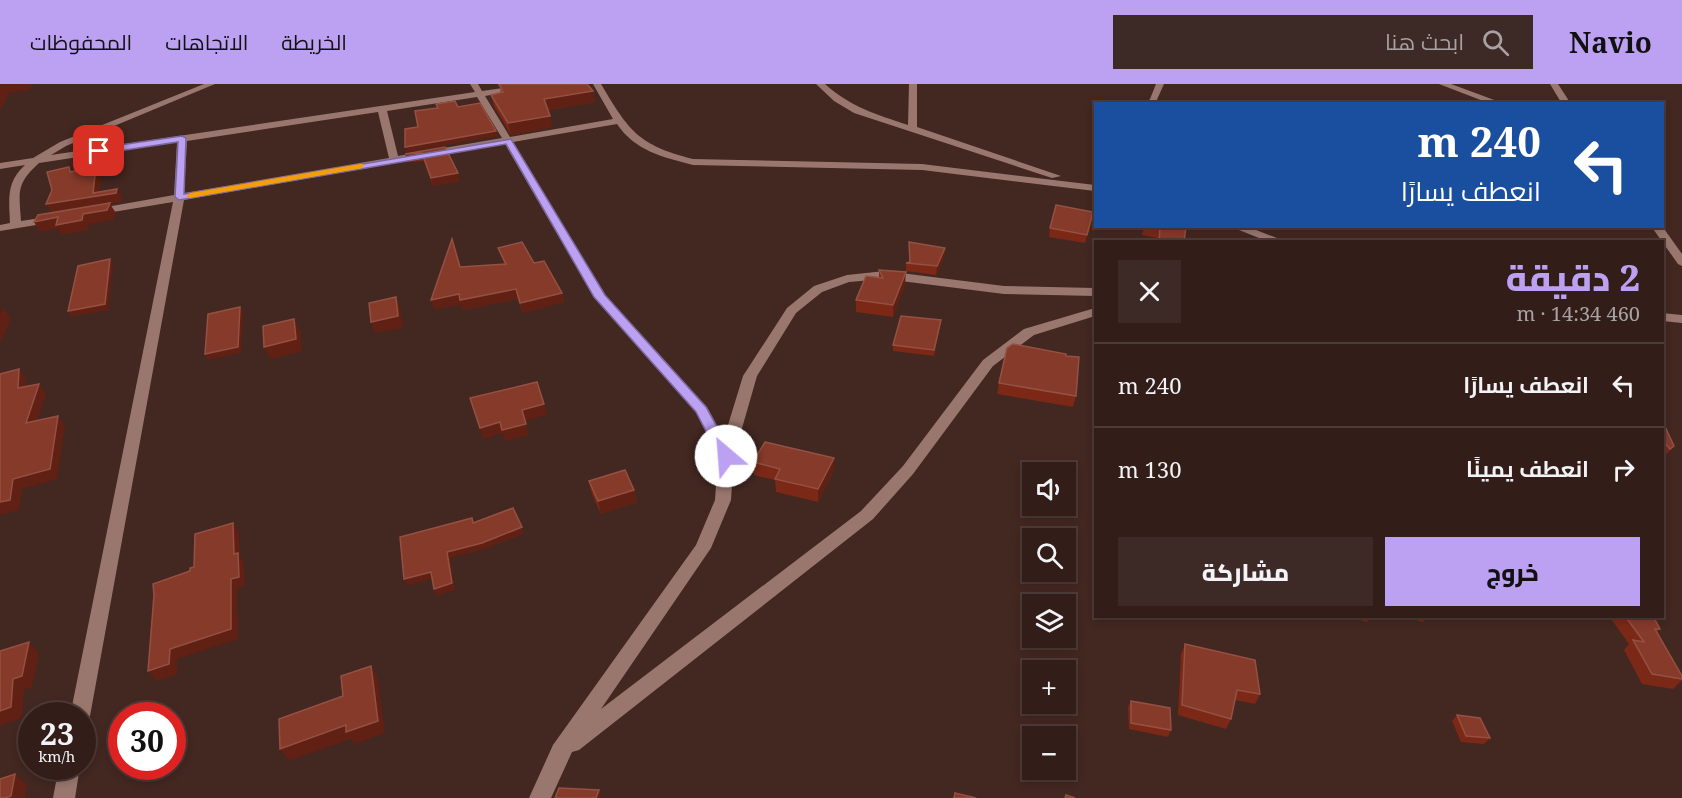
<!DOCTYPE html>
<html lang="ar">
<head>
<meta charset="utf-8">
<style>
  body { margin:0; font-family:"Noto Serif",Cairo,serif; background:#3d2a26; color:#f1f3f6; direction:rtl; height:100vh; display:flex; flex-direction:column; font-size:22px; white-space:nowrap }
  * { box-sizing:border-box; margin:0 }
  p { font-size:20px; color:#a8a2a2 }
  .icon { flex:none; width:33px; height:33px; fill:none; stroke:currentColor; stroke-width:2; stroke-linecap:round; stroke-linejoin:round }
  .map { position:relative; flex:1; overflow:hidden; direction:ltr }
  .details { position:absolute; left:1094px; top:156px; width:570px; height:378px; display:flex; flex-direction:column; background:#321d19; border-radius:0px; box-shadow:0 3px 9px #0003,0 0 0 2px #4d3b38; direction:rtl }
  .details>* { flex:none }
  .guide { position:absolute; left:1094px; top:18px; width:570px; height:126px; border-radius:0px; box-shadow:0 3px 9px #0003,0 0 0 2px #4d3b38; direction:rtl; background:#1a4fa0; color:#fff; overflow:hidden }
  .buttons { position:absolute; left:1022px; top:378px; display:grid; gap:12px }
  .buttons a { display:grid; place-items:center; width:54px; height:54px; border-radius:0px; background:#321d19; box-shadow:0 3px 9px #0003,0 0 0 2px #4d3b38; font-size:30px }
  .speed { position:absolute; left:18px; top:618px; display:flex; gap:12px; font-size:30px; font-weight:700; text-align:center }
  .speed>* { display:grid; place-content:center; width:78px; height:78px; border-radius:50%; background:#321d19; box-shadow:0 3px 9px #0003,0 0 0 2px #4d3b38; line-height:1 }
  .speed small { font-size:15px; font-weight:400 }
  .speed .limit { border:9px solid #d22; background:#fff; color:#111 }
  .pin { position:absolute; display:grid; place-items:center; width:51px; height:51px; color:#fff; margin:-26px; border-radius:12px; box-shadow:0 3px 9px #0006 }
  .me { position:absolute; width:66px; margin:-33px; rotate:333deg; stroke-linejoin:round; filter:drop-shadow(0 0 4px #0008) }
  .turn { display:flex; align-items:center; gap:21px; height:126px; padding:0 24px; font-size:27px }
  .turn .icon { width:78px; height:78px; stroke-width:2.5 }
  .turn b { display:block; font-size:42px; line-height:51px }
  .round { display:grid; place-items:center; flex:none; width:63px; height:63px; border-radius:0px; background:#3d2a26 }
  .head { display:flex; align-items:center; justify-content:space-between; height:102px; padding:0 24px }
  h1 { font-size:36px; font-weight:800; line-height:45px; color:#bca0f2 }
  .cta { display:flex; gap:12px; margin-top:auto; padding:12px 24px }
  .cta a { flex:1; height:69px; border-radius:0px; background:#bca0f2; color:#111; font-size:24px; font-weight:800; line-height:69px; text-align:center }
  .cta a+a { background:#3d2a26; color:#f1f3f6 }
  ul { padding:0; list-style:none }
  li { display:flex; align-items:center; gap:18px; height:84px; padding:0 24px; border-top:2px solid #4d3b38 }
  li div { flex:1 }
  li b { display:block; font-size:22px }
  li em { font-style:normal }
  header { display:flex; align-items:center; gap:36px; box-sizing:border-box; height:84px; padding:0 30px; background:#bca0f2; color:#111 }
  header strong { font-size:28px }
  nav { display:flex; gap:33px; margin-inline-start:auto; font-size:21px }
  .search { width:420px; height:54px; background:#3d2a26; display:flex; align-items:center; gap:15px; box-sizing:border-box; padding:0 21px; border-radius:0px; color:#a8a2a2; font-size:22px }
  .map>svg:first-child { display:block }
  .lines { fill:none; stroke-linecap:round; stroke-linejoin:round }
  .minor { fill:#99776f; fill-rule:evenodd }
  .wall { fill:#7b2817 }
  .shaded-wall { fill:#602013 }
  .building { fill:#863a2a; stroke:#945143; stroke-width:1.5 }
  .route { fill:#bca0f2; stroke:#7a689d; stroke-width:1.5 }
  .slow { fill:#f59e0b }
</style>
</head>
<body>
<header>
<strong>Navio</strong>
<div class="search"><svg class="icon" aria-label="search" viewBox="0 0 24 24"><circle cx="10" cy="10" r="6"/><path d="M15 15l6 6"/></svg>ابحث هنا</div>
<nav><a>الخريطة</a><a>الاتجاهات</a><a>المحفوظات</a></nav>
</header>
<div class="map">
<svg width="1682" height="714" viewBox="0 0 1682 714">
  <rect width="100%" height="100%" fill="#432721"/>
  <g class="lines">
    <g class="minor">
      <path d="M204,0H215L66,62L51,71L475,8L470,0H478L482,7L530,0H551L485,12L510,53L613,35L593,0H601C629,47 638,61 693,75L922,80L1095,101V107L922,86L693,81C663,73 635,67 617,40L513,58L605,211L707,323L724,354L743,292L787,224L814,202L847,191L885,187L1004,202L1095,204V212L1004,210L885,195L849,198L822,208L796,229L757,292L734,372L731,416L711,464L601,625L861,427L903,382L983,276L1024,245L1095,224V232L1034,251L993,282L913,390L873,435L579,666L572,668L551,714H529L553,661L696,461L715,416L718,372L696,328L594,213L505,60L184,116L90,632L87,638L82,640V632H70L173,118L95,131L90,128L95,125L174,111L177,58L39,79C16,100 19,107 21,137L54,132L59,135L54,138L0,147V141L10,139C9,115 6,98 25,81L0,85V79L33,74L60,58ZM477,13L502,54L398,72L387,27ZM378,28L389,74L184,109L187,57Z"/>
      <path d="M816,0H825C851,23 875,30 908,41L909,0H917V43L1061,92L1052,94L854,29L834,17Z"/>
      <polygon points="1156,0 1164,0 1155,20 1145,20 1150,15"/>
      <polygon points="1439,0 1451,0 1505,20 1491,20"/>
      <polygon points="1550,0 1558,0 1571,20 1562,20"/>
      <polygon points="1229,142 1246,142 1287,158 1269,158"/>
      <polygon points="1651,142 1662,142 1682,170 1682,182 1678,180"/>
      <polygon points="1662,229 1682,231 1682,239 1662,237"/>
      <polygon points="59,682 80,682 75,714 53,714"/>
    </g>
  </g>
  <g class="wall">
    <polygon points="497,0 587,0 593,7 595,18 548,26 552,43 511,51 494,22 491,11 501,9 500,2 498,2"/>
    <polygon points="445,63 460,97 433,102 424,77 407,78 405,70"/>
    <polygon points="1093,128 1085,159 1049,153 1050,144"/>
    <polygon points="1144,142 1186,142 1184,158 1157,158 1158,154 1142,151"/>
    <polygon points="909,158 945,164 945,172 936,191 906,187 906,179 909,178"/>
    <polygon points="498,164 534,179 562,209 564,218 523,229 518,215 462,226 461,220 434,225 460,183 504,180"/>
    <polygon points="879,186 905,200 893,233 856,228 856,216 879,194"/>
    <polygon points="941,236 934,272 893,267 893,261"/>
    <polygon points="1066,272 1076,312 1073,323 997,310 999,299"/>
    <polygon points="1662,336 1674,362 1669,368 1665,371 1662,368"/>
    <polygon points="834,374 834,386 818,418 776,408 775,396 754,391 753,378"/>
    <polygon points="589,397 634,406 637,418 601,430 592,410"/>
    <polygon points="1347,532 1370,532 1367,538"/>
    <polygon points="1401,532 1426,532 1423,538"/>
    <polygon points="1609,532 1653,532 1660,545 1657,548 1682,592 1682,596 1673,605 1642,600 1624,566 1629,560"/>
    <polygon points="1185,560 1260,610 1255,620 1235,616 1231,635 1226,645 1178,631 1181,570"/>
    <polygon points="1131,617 1171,646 1168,653 1129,645 1128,623"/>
    <polygon points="1457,631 1490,654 1484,660 1461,658 1452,637"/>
  </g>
  <g class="shaded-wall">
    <polygon points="0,0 33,0 29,6 9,9 0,27"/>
    <polygon points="593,7 595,18 546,26 544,15"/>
    <polygon points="550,32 552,43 511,51 508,39"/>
    <polygon points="496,47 497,52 407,68 405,63"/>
    <polygon points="96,83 101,92 99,111 117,105 122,114 121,118 110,120 116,129 113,136 89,140 88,146 62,151 58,144 40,148 34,138 58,133 82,136 52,129 46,120 93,109"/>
    <polygon points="458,89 460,97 433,102 431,94"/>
    <polygon points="945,164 945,172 936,191 937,182"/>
    <polygon points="110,175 113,181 108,226 71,233 68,227"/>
    <polygon points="906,188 905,200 893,233 893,221"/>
    <polygon points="516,205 518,215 462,226 461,220 434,225 431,216 459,210"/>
    <polygon points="562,209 564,218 523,229 520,219"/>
    <polygon points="396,213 400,224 403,244 375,249 371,238"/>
    <polygon points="3,223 11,235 0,260 0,230"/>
    <polygon points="240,223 243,229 241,269 208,276 205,270"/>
    <polygon points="294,235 300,247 302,267 270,275 264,263"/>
    <polygon points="19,285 26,295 25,314 18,304"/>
    <polygon points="39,300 46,310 34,349 26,339"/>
    <polygon points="544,320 547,331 525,337 529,351 505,357 503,349 483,355 480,344 522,326"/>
    <polygon points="58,332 65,342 57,395 22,405 19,426 0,431 0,418 13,395"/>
    <polygon points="834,374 834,386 818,418 818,405"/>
    <polygon points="634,406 637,418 601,430 598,417"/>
    <polygon points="233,439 239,449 240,472 244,479 245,502 237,505 238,555 177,575 177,590 156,597 148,587 231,495 234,470"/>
    <polygon points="522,443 524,450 484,465 450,474 455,506 436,512 434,505 447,468"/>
    <polygon points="431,488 434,494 407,502 404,495"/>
    <polygon points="29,558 39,569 32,603 24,606 22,634 0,642 0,627"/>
    <polygon points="371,582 378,595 385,649 354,660 351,655 289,677 280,665 346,641"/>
    <polygon points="15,690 27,701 25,714 5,714"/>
    <polygon points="599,706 601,712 600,714 596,714"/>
  </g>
  <g class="building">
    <polygon points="499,0 587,0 593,7 544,15 550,32 508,39 491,11 503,8"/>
    <polygon points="455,17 458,23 480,19 496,47 405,63 405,45 418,43 415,27 438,24 436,20"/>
    <polygon points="445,63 458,89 431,94 422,69 405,70"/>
    <polygon points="69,83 70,88 96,83 93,109 117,105 116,109 46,120 52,106 47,88"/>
    <polygon points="110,119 107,126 83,130 82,136 56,141 58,133 34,138 38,131"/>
    <polygon points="1056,121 1093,128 1087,151 1050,144"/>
    <polygon points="1151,142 1186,142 1184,158 1159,158 1160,144"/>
    <polygon points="452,155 460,183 506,180 498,164 522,158 534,179 544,177 562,209 520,219 516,205 460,216 459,210 431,216"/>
    <polygon points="909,158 945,164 937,182 906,179 910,178"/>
    <polygon points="110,175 105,220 68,227 78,182"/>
    <polygon points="879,186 906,188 893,221 856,216 866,192 883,194"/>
    <polygon points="396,213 398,232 371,238 369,219"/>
    <polygon points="240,223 238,263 205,270 208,230"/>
    <polygon points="901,232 941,236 934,266 893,261"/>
    <polygon points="294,235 296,255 264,263 263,242"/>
    <polygon points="1013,260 1066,270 1066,272 1079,273 1076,312 999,299 1007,264"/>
    <polygon points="19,285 18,304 39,300 26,339 58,332 50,385 13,395 10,416 0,418 0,290"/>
    <polygon points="537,298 544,320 522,326 526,340 502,346 500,338 480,344 470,314"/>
    <polygon points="1662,336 1674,362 1670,365 1662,356"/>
    <polygon points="765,358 834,374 818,405 775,395 780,385 753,378"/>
    <polygon points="625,386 634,406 598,417 589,397"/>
    <polygon points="513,424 522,443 482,459 447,468 452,499 434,505 431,488 404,495 400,453 472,434 473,439"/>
    <polygon points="233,439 234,470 238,469 239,493 231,495 231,545 170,565 169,580 148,587 154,511 153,500 190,487 190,484 194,483 195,450"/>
    <polygon points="1625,532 1653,532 1660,545 1655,545 1682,592 1682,595 1652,590 1633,556 1644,558"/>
    <polygon points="29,558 22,592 13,595 11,623 0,627 0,567"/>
    <polygon points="1185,560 1255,576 1260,610 1237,606 1231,635 1182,621"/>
    <polygon points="371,582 378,637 346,648 346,641 280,665 279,635 343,612 341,592"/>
    <polygon points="1131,617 1170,624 1171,646 1131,639"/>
    <polygon points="1457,631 1480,634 1490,654 1466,652"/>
    <polygon points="15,690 11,712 5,714 0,714 0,695"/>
    <polygon points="559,704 599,706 596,714 555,714"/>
    <polygon points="955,709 976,714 954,714"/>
    <polygon points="1066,711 1075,714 1065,714"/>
  </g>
  <polygon class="route" points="182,52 186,54 184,110 511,55 605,211 706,323 733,372 726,377 721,376 696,328 594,213 506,60 179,116 175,113 178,58 99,70 95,67 99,64"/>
  <polygon class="slow" points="360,80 363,80 363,84 190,114 186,112 190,109"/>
</svg>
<div class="buttons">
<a><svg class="icon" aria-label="sound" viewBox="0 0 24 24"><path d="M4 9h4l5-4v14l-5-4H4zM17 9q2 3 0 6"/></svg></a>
<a><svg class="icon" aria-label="search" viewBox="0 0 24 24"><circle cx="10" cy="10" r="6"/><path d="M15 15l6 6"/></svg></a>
<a><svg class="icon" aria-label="layers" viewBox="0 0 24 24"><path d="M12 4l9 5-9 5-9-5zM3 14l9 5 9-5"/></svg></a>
<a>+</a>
<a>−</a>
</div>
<div class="speed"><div>23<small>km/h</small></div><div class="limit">30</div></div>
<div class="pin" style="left:99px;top:67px;background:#d93025"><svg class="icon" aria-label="arrive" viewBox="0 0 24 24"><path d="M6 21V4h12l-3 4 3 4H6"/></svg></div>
<svg class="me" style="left:726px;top:372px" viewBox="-20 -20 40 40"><circle r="19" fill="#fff"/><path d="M0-13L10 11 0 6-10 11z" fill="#bca0f2"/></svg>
<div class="guide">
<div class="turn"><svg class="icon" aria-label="left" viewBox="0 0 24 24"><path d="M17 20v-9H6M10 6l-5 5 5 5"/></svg><div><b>240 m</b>انعطف يسارًا</div></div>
</div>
<section class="details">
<div class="head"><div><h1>2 دقيقة</h1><p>460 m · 14:34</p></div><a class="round"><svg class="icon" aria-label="close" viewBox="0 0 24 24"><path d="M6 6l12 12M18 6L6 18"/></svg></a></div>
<ul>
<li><svg class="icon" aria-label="left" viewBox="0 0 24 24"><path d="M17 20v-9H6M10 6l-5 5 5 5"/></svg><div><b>انعطف يسارًا</b></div><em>240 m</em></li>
<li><svg class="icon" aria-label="right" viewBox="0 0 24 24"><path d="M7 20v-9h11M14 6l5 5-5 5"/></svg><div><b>انعطف يمينًا</b></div><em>130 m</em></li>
</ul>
<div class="cta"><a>خروج</a><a>مشاركة</a></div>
</section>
</div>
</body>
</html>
